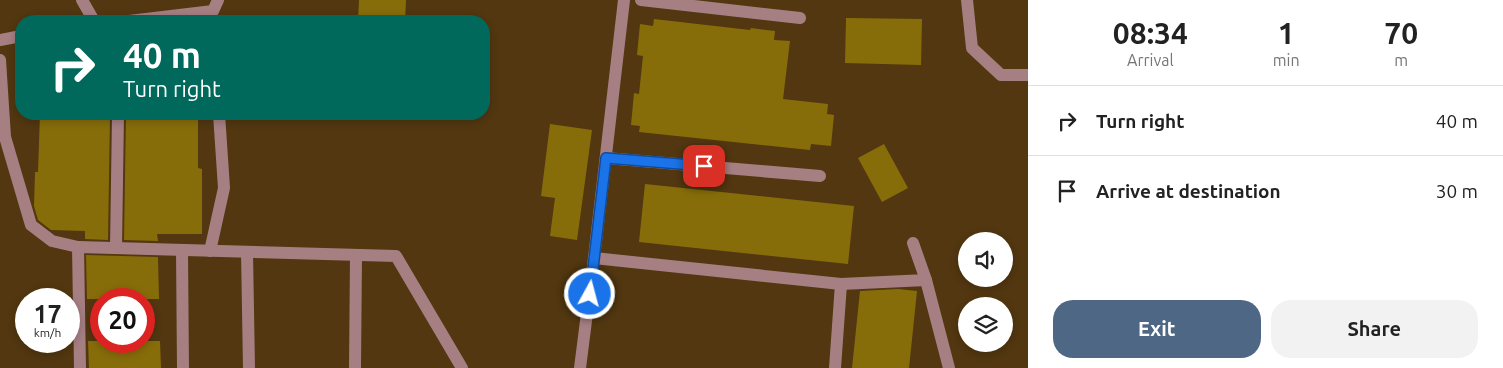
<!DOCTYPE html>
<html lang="en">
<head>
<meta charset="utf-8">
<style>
  body { margin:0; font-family:Ubuntu,sans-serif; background:#f2f2f2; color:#222; height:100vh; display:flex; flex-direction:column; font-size:19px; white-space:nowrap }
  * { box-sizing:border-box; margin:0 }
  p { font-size:16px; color:#767676 }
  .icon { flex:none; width:28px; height:28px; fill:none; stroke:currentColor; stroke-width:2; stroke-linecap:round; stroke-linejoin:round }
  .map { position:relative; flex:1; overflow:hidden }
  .sheet { display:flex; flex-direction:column; background:#fff; width:475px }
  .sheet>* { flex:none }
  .banner { position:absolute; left:15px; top:15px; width:475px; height:105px; border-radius:20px; box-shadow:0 2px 8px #0003; background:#00695c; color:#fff; overflow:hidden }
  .controls { position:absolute; left:958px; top:232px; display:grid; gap:10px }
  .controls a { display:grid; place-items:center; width:55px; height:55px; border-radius:50%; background:#fff; box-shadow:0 2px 8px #0003; font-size:25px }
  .speed { position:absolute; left:15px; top:288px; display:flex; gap:10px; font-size:25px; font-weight:700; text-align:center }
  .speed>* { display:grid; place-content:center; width:65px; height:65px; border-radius:50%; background:#fff; box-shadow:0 2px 8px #0003; line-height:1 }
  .speed small { font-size:12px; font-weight:400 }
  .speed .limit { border:8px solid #d22; background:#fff; color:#111 }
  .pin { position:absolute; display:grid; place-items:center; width:42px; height:42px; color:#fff; margin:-21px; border-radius:10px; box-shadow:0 2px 8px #0006 }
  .me { position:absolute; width:55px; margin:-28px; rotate:7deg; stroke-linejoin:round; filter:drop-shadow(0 0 4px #0008) }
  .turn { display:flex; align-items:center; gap:18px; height:105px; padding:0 25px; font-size:22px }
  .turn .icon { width:65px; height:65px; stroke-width:2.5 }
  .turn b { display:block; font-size:35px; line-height:42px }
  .eta { display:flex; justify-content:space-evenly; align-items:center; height:85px; text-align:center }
  .eta b { font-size:30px; font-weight:700; line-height:35px }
  .cta { display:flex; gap:10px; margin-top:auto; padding:10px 25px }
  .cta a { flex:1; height:58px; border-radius:20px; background:#4e6784; color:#fff; font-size:20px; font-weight:700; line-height:58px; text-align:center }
  .cta a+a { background:#f2f2f2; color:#222 }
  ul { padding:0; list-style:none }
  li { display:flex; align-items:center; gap:15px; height:70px; padding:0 25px; border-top:1px solid #e0e0e0 }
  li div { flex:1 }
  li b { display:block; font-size:19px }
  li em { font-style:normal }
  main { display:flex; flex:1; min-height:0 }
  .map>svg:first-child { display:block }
  .building { fill:#876d0a }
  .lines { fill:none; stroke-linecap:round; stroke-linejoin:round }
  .minor { stroke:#a67f83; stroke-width:12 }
  .route-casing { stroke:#114b97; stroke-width:12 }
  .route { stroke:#1a73e8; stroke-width:9 }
</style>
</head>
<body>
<main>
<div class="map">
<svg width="1028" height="368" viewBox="0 0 1028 368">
  <rect width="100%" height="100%" fill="#523710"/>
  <g class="building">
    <polygon points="359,0 406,0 405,21 358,21"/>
    <polygon points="846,18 922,19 921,65 845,63"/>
    <polygon points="654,19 750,30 751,28 775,31 774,40 790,41 783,99 828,104 827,114 834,115 831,146 811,144 810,150 639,132 640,126 631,125 634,93 639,94 643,56 637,55 640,24 653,26"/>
    <polygon points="40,114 110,114 108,240 85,239 85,231 51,230 38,220 34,206 35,172 38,172"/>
    <polygon points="126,114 198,114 198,168 202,169 202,234 157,234 158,241 124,240"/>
    <polygon points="550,124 592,130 577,240 550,236 555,198 541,196"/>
    <polygon points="884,144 908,188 882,202 858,158"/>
    <polygon points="645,184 854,206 848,264 639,242"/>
    <polygon points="86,255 158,257 159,299 87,299"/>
    <polygon points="898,289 917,291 909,368 852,368 860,291"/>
    <polygon points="88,341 160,341 161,368 89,368"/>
  </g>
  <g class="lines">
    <g class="minor">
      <polyline points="82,0 94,21"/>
      <polyline points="641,0 800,18"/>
      <polyline points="967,0 972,48 1001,75 1028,75"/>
      <polyline points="129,21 213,11 218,0"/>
      <polyline points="0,40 21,36"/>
      <polyline points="0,60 5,137 31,225 52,241 78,247"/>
      <polyline points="606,158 820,176"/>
      <polyline points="116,248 118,114"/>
      <polyline points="182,250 183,368"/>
      <polyline points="210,251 224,188 219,114"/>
      <polyline points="247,252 249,368"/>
      <polyline points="594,258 841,284 926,280 913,243"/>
      <polyline points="926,280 949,368"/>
      <polyline points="80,368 78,247 396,256 462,368"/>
      <polyline points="355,368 356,255"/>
      <polyline points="580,368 594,258 624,0"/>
      <polyline points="835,368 841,284"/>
    </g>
  </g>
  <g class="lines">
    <defs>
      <polyline id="route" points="590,294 606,158 704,166"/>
    </defs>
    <use href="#route" class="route-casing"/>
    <use href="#route" class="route"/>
  </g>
</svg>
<div class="controls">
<a><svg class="icon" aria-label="sound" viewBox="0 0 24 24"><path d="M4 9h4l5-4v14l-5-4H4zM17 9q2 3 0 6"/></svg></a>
<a><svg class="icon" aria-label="layers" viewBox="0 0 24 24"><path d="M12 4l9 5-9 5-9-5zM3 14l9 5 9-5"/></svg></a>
</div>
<div class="speed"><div>17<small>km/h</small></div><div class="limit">20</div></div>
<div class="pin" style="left:704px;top:166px;background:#d93025"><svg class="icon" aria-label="arrive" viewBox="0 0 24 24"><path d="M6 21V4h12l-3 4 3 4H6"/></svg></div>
<svg class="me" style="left:590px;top:294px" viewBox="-20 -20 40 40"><circle r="17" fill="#1a73e8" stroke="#fff" stroke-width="3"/><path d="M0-11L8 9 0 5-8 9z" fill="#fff"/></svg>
<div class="banner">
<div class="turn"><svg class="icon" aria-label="right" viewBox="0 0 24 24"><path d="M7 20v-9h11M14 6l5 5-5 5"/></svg><div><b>40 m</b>Turn right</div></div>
</div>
</div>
<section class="sheet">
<div class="eta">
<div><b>08:34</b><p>Arrival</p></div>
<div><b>1</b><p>min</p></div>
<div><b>70</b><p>m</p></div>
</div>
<ul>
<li><svg class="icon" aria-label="right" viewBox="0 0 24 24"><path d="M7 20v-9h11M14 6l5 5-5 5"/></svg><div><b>Turn right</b></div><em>40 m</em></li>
<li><svg class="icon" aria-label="arrive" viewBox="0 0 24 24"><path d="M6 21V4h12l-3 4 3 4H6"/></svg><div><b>Arrive at destination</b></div><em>30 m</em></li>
</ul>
<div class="cta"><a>Exit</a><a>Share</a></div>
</section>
</main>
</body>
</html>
